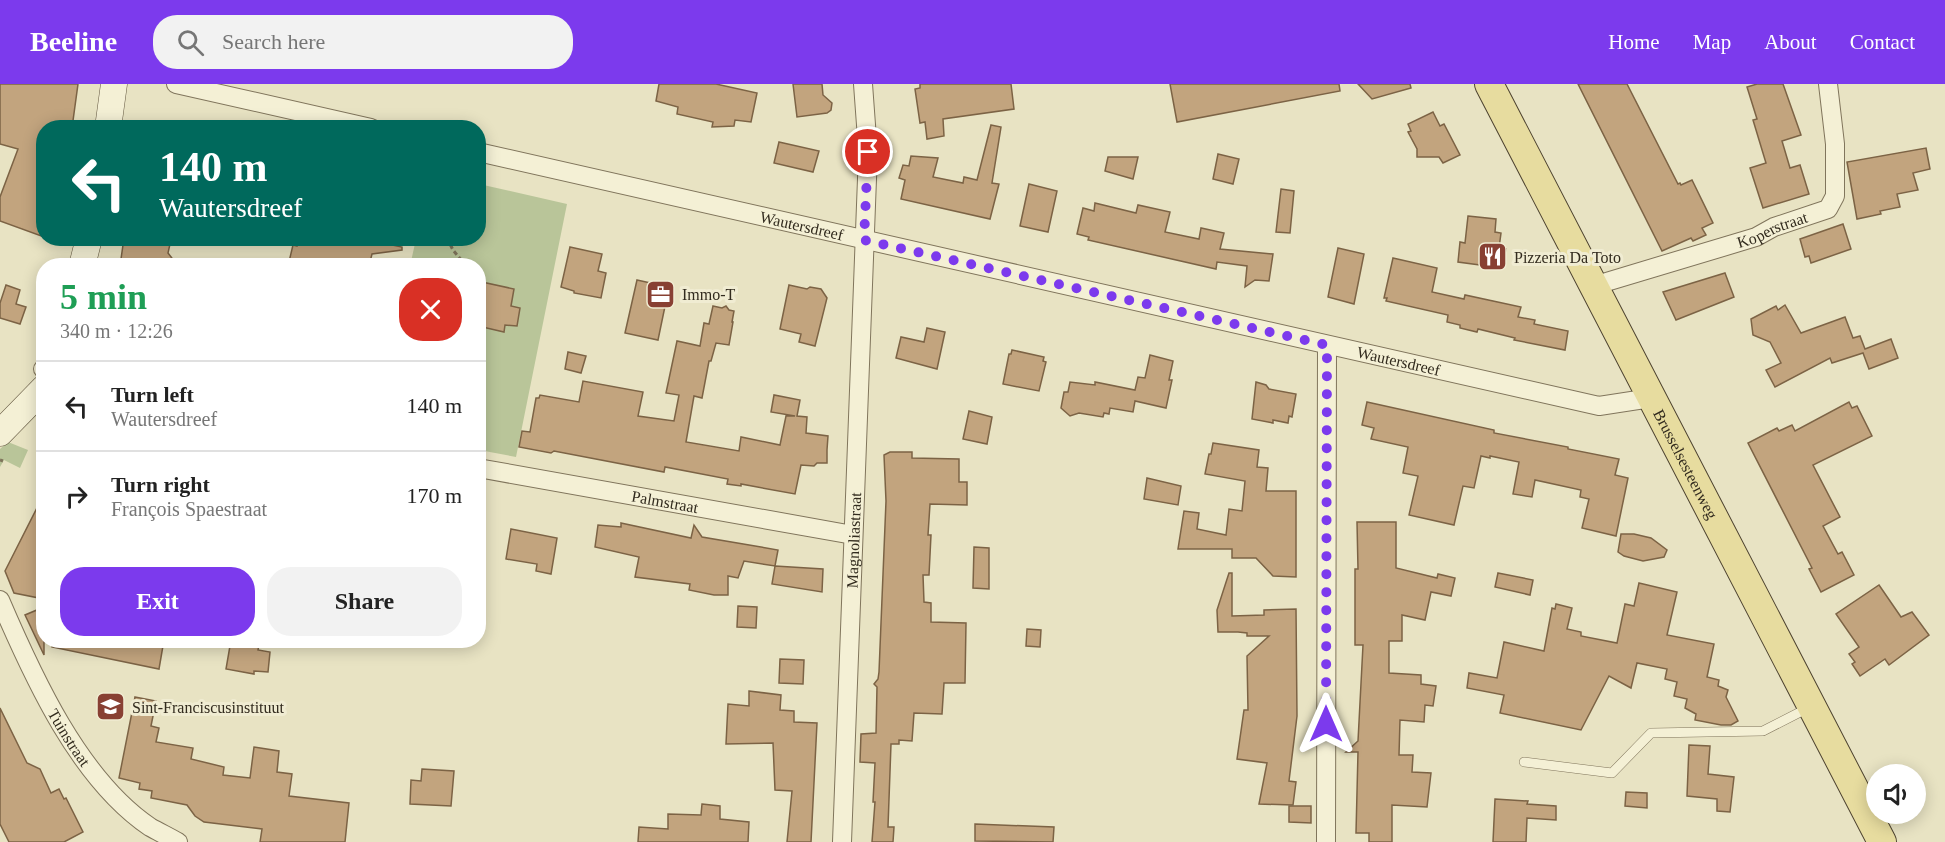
<!DOCTYPE html>
<html lang="en">
<head>
<meta charset="utf-8">
<style>
  body { margin:0; font-family:"Times New Roman",serif; background:#f2f2f2; color:#222; height:100vh; display:flex; flex-direction:column; font-size:22px; white-space:nowrap }
  * { box-sizing:border-box; margin:0 }
  p { font-size:20px; color:#767676 }
  .icon { flex:none; width:33px; height:33px; fill:none; stroke:currentColor; stroke-width:2; stroke-linecap:round; stroke-linejoin:round }
  .map { position:relative; flex:1; overflow:hidden }
  .details { position:absolute; left:36px; top:174px; width:450px; height:390px; display:flex; flex-direction:column; background:#fff; border-radius:24px; box-shadow:0 3px 15px #0003 }
  .details>* { flex:none }
  .top-card { position:absolute; left:36px; top:36px; width:450px; height:126px; border-radius:24px; box-shadow:0 3px 15px #0003; background:#00695c; color:#fff; overflow:hidden }
  .controls { position:absolute; left:1866px; top:680px; display:grid; gap:12px }
  .controls a { display:grid; place-items:center; width:60px; height:60px; border-radius:50%; background:#fff; box-shadow:0 3px 15px #0003; font-size:30px }
  .pin { position:absolute; display:grid; place-items:center; width:51px; height:51px; color:#fff; margin:-26px; border:3px solid #fff; border-radius:50%; box-shadow:0 2px 6px #0007 }
  .me { position:absolute; width:66px; margin:-33px; rotate:0deg; stroke-linejoin:round; filter:drop-shadow(0 0 4px #0008) }
  .turn { display:flex; align-items:center; gap:21px; height:126px; padding:0 24px; font-size:27px }
  .turn .icon { width:78px; height:78px; stroke-width:2.5 }
  .turn b { display:block; font-size:42px; line-height:51px }
  .round { display:grid; place-items:center; flex:none; width:63px; height:63px; border-radius:24px; background:#f2f2f2 }
  .head { display:flex; align-items:center; justify-content:space-between; height:102px; padding:0 24px }
  h1 { font-size:36px; font-weight:800; line-height:45px; color:#1e9e55 }
  .button { display:flex; gap:12px; margin-top:auto; padding:12px 24px }
  .button a { flex:1; height:69px; border-radius:24px; background:#7c3aed; color:#fff; font-size:24px; font-weight:800; line-height:69px; text-align:center }
  .button a+a { background:#f2f2f2; color:#222 }
  ul { padding:0; list-style:none }
  li { display:flex; align-items:center; gap:18px; height:90px; padding:0 24px; border-top:2px solid #e0e0e0 }
  li div { flex:1 }
  li b { display:block; font-size:22px }
  li em { font-style:normal }
  header { display:flex; align-items:center; gap:36px; box-sizing:border-box; height:84px; padding:0 30px; background:#7c3aed; color:#fff }
  header strong { font-size:28px }
  nav { display:flex; gap:33px; margin-inline-start:auto; font-size:21px }
  .search { width:420px; height:54px; background:#f2f2f2; display:flex; align-items:center; gap:15px; box-sizing:border-box; padding:0 21px; border-radius:24px; color:#767676; font-size:22px }
  .map>svg:first-child { display:block }
  .green { fill:#b9c599 }
  .building { fill:#c2a47e; stroke:#7c6345; stroke-width:1.5 }
  .lines { fill:none; stroke-linecap:round; stroke-linejoin:round }
  .lane-casing { stroke:#80755c; stroke-width:10 }
  .street-casing { stroke:#80755c; stroke-width:20 }
  .secondary-casing { stroke:#62563f; stroke-width:27 }
  .primary-casing { stroke:#4e4330; stroke-width:30 }
  .path { stroke:#80755c; stroke-width:3; stroke-dasharray:4.5 3; stroke-linecap:butt }
  .lane { stroke:#f4f0d5; stroke-width:9 }
  .street { stroke:#f4f0d5; stroke-width:18 }
  .secondary { stroke:#f4f0d5; stroke-width:26 }
  .primary { stroke:#e7dc9f; stroke-width:28 }
  .route { stroke:#7c3aed; stroke-width:10; stroke-dasharray:0 18 }
  .labels { text-anchor:middle; dominant-baseline:central; stroke-width:6; stroke-linejoin:round; paint-order:stroke }
  .street-label { font-size:16px; fill:#322b1e; stroke:#f0ecd2 }
  .poi-label { font-size:16px; fill:#322b1e; stroke:#f0ecd2; text-anchor:start }
</style>
</head>
<body>
<header>
<strong>Beeline</strong>
<div class="search"><svg class="icon" aria-label="search" viewBox="0 0 24 24"><circle cx="10" cy="10" r="6"/><path d="M15 15l6 6"/></svg>Search here</div>
<nav><a>Home</a><a>Map</a><a>About</a><a>Contact</a></nav>
</header>
<div class="map">
<svg width="1945" height="758" viewBox="0 0 1945 758">
  <rect width="100%" height="100%" fill="#e8e3c3"/>
  <g class="green">
    <polygon points="479,100 567,120 516,373 479,366 478,182 410,182 416,155 478,154"/>
    <polygon points="8,358 28,366 20,384 4,376 0,383 0,365"/>
  </g>
  <g class="building">
    <polygon points="0,0 78,0 72,44 44,44 44,153 0,137 0,113 18,65 0,60"/>
    <polygon points="659,0 716,0 757,9 751,38 735,36 734,42 712,43 713,38 677,30 678,23 656,17"/>
    <polygon points="793,0 822,0 823,11 832,19 831,26 827,29 797,33"/>
    <polygon points="920,0 1011,0 1014,25 943,35 944,52 927,55 925,38 920,39 915,5 920,4"/>
    <polygon points="1170,0 1339,0 1340,7 1177,38"/>
    <polygon points="1358,0 1410,0 1411,4 1372,15"/>
    <polygon points="1578,0 1627,0 1678,100 1680,99 1681,101 1692,96 1713,139 1702,144 1706,151 1693,157 1691,154 1662,167"/>
    <polygon points="1757,0 1783,0 1801,51 1782,57 1790,84 1800,81 1809,110 1763,124 1750,84 1766,79 1753,36 1757,35 1747,3"/>
    <polygon points="1433,28 1440,42 1444,40 1460,71 1443,79 1439,73 1417,73 1417,65 1408,48 1411,47 1408,40"/>
    <polygon points="991,41 1001,43 992,99 999,100 990,135 901,115 905,96 899,94 903,81 909,82 911,72 938,74 933,93 963,99 964,93 977,96"/>
    <polygon points="779,58 819,67 813,88 774,79"/>
    <polygon points="1926,64 1930,85 1913,89 1918,106 1897,110 1900,123 1880,127 1881,130 1857,135 1847,78"/>
    <polygon points="1218,70 1239,75 1233,100 1213,95"/>
    <polygon points="1108,73 1138,73 1133,95 1105,87"/>
    <polygon points="1029,100 1057,107 1048,148 1020,142"/>
    <polygon points="1281,105 1294,107 1290,149 1276,148"/>
    <polygon points="1095,119 1136,129 1138,121 1170,128 1165,148 1199,155 1201,144 1224,149 1220,165 1273,170 1269,197 1255,196 1245,203 1247,182 1217,178 1216,185 1088,156 1089,153 1077,150 1083,124 1094,127"/>
    <polygon points="1468,132 1496,135 1495,148 1501,149 1499,164 1506,165 1502,184 1458,178 1460,158 1465,159"/>
    <polygon points="1843,140 1851,165 1811,179 1809,172 1805,173 1800,155"/>
    <polygon points="124,154 161,154 160,159 170,160 168,169 178,182 120,182"/>
    <polygon points="302,154 358,154 402,163 402,166 372,170 369,182 288,182 293,161 297,162 298,158 301,159"/>
    <polygon points="570,163 602,170 598,187 606,189 601,214 574,209 574,207 561,203"/>
    <polygon points="1338,164 1364,170 1354,220 1328,213"/>
    <polygon points="1393,174 1437,184 1432,208 1464,215 1465,211 1521,223 1518,233 1535,236 1534,240 1568,247 1565,266 1514,256 1515,254 1478,245 1477,248 1460,244 1460,241 1447,238 1448,231 1386,217 1387,214 1384,214"/>
    <polygon points="1725,189 1734,213 1676,236 1663,208"/>
    <polygon points="637,196 669,203 658,256 625,249"/>
    <polygon points="482,198 514,205 511,222 520,224 517,242 505,241 504,248 478,242 478,203 481,203"/>
    <polygon points="6,201 20,206 16,220 26,223 20,240 0,234 0,219"/>
    <polygon points="789,201 807,205 810,203 821,205 827,214 815,262 799,258 801,250 780,245"/>
    <polygon points="1785,221 1801,249 1845,233 1853,254 1860,252 1865,265 1891,255 1898,274 1869,285 1863,269 1832,279 1830,274 1775,303 1766,286 1781,279 1770,258 1753,251 1751,235 1776,222 1778,226"/>
    <polygon points="713,222 722,224 726,222 729,226 734,227 732,238 733,238 729,261 716,259 711,277 709,277 702,314 694,312 686,358 739,367 741,353 780,361 786,332 795,332 771,328 774,311 800,316 797,332 807,333 806,349 828,352 827,366 827,379 817,379 814,382 801,381 795,410 741,400 741,402 727,400 728,395 665,383 664,388 554,367 551,369 519,363 522,347 530,348 536,314 539,314 540,311 579,318 583,297 643,308 638,332 674,337 679,311 666,309 677,257 700,262 704,239 709,240"/>
    <polygon points="927,244 945,248 937,285 896,274 901,253 924,258"/>
    <polygon points="1012,266 1044,273 1043,277 1046,278 1039,307 1003,300 1009,270 1011,270"/>
    <polygon points="568,268 586,272 581,289 565,285"/>
    <polygon points="1150,271 1173,277 1169,296 1172,296 1166,324 1135,317 1133,328 1110,324 1109,330 1104,329 1103,333 1079,329 1070,332 1061,324 1064,308 1068,308 1070,298 1095,301 1095,298 1135,306 1138,293 1145,294"/>
    <polygon points="1256,298 1266,301 1269,305 1296,310 1292,333 1289,332 1288,339 1273,336 1273,339 1252,335"/>
    <polygon points="1367,318 1494,346 1494,349 1568,363 1568,365 1619,375 1615,391 1628,394 1616,452 1582,444 1589,415 1580,413 1581,406 1535,396 1532,413 1513,410 1519,378 1490,372 1490,374 1481,372 1474,404 1463,402 1454,441 1409,431 1418,392 1403,389 1408,363 1371,355 1374,344 1362,341"/>
    <polygon points="1849,318 1852,324 1857,322 1872,352 1813,381 1840,433 1823,442 1838,470 1842,468 1854,491 1821,508 1809,485 1812,484 1748,359 1777,344 1779,347 1792,341 1795,347"/>
    <polygon points="969,327 992,333 987,360 963,355"/>
    <polygon points="1213,359 1259,366 1257,383 1268,384 1266,407 1296,407 1296,493 1273,492 1256,474 1232,474 1232,465 1178,465 1184,427 1199,429 1197,445 1226,451 1229,425 1242,427 1245,397 1205,390 1209,370 1211,370"/>
    <polygon points="890,368 912,368 912,374 959,375 959,398 967,398 967,421 930,420 928,451 931,451 929,491 923,491 924,518 931,519 931,538 966,539 965,599 944,599 942,630 914,629 912,657 899,656 899,660 891,660 888,743 894,743 893,758 872,758 875,718 873,718 875,679 860,678 861,650 876,649 877,603 874,600 878,595 879,588 886,417 884,371"/>
    <polygon points="1147,394 1181,402 1178,421 1144,415"/>
    <polygon points="44,410 44,515 14,509 5,487"/>
    <polygon points="1357,438 1396,438 1396,484 1437,494 1438,490 1455,494 1451,512 1431,508 1425,536 1402,531 1402,557 1389,557 1389,589 1421,591 1421,600 1436,602 1433,622 1425,621 1424,638 1400,636 1399,671 1413,671 1412,688 1431,689 1427,723 1392,721 1392,758 1369,758 1369,749 1356,749 1358,668 1346,668 1358,657 1363,561 1355,561 1355,485 1358,485"/>
    <polygon points="621,439 691,454 694,441 702,453 778,466 775,482 744,477 738,494 728,492 728,511 714,511 689,506 690,500 635,493 639,473 595,463 598,441 621,443"/>
    <polygon points="511,445 557,454 551,490 536,487 537,480 506,475"/>
    <polygon points="1621,450 1634,450 1651,454 1667,466 1664,473 1643,477 1624,472 1618,468"/>
    <polygon points="974,463 989,464 989,505 973,504"/>
    <polygon points="775,482 823,485 822,508 772,500"/>
    <polygon points="1229,489 1232,489 1232,532 1264,531 1264,526 1296,525 1297,632 1289,697 1296,698 1293,721 1259,720 1267,679 1237,675 1244,626 1248,626 1247,572 1269,552 1247,552 1247,549 1238,548 1218,548 1217,526"/>
    <polygon points="1498,489 1533,496 1530,511 1495,503"/>
    <polygon points="1639,499 1677,508 1667,551 1714,560 1707,593 1719,596 1718,602 1728,606 1726,613 1738,637 1731,641 1721,641 1695,636 1696,630 1685,624 1687,615 1674,612 1677,598 1665,595 1667,585 1637,579 1631,604 1609,592 1581,646 1500,629 1504,611 1467,604 1469,589 1497,594 1504,558 1544,567 1552,524 1555,525 1556,520 1572,524 1567,545 1581,548 1581,552 1617,559 1625,520 1634,522"/>
    <polygon points="1879,501 1901,533 1912,528 1929,551 1889,581 1885,575 1860,592 1852,580 1855,578 1849,570 1859,563 1836,530"/>
    <polygon points="738,522 757,523 756,544 737,543"/>
    <polygon points="44,523 44,571 25,531"/>
    <polygon points="1027,545 1041,546 1040,563 1026,562"/>
    <polygon points="53,556 164,556 159,585 52,563"/>
    <polygon points="231,556 260,556 258,566 270,568 268,588 254,587 254,590 226,585"/>
    <polygon points="780,575 804,576 803,600 779,599"/>
    <polygon points="749,607 781,611 780,626 794,627 794,638 817,639 811,758 787,758 792,707 775,706 773,659 726,660 728,620 749,622"/>
    <polygon points="135,613 156,617 151,642 159,644 156,658 193,664 191,675 224,683 223,691 250,694 254,663 279,667 277,688 292,690 289,712 349,719 345,758 260,758 262,745 204,738 195,732 187,721 151,714 152,707 139,705 140,699 119,694"/>
    <polygon points="0,624 27,679 40,685 51,709 59,705 64,715 66,714 83,748 64,758 9,758 0,740"/>
    <polygon points="1689,661 1710,662 1708,690 1734,693 1730,728 1717,727 1717,715 1687,712"/>
    <polygon points="422,685 454,687 451,722 410,720 411,696 421,697"/>
    <polygon points="1626,708 1647,709 1647,724 1625,722"/>
    <polygon points="1495,715 1528,717 1527,720 1556,722 1556,736 1527,734 1526,758 1493,758"/>
    <polygon points="702,720 720,722 720,735 749,738 748,758 638,758 639,743 668,745 668,730 701,731"/>
    <polygon points="1289,722 1311,722 1311,739 1289,738"/>
    <polygon points="975,740 1054,743 1053,758 975,757"/>
  </g>
  <g class="lines">
    <defs>
      <polyline id="lane" points="1524,678 1612,689 1651,649 1763,647 1808,624"/>
      <g id="street">
        <polyline points="176,0 371,44"/>
        <path id="s1" d="M478,68L1599,322L1651,314"/>
        <path id="s2" d="M1593,202L1756,153L1774,143L1828,125L1835,112V60L1828,0"/>
        <polyline points="43,285 44,285"/>
        <path id="s3" d="M478,384L853,451"/>
        <path id="s4" d="M0,516C33,593 79,695 150,743C159,748 169,753 178,758"/>
        <path id="s5" d="M842,758L868,68L863,0"/>
        <polyline points="1326,758 1327,261"/>
      </g>
      <g id="secondary">
        <polyline points="108,44 114,0"/>
        <polyline points="82,182 89,154"/>
        <polyline points="0,349 44,304"/>
      </g>
      <g id="primary">
        <path id="s6" d="M1489,0L1882,758"/>
      </g>
    </defs>
    <use href="#lane" class="lane-casing"/>
    <use href="#street" class="street-casing"/>
    <use href="#secondary" class="secondary-casing"/>
    <use href="#primary" class="primary-casing"/>
    <g class="path">
      <polyline points="447,154 453,166 466,182"/>
      <polyline points="0,376 3,377"/>
    </g>
    <use href="#lane" class="lane"/>
    <use href="#street" class="street"/>
    <use href="#secondary" class="secondary"/>
    <use href="#primary" class="primary"/>
  </g>
  <g class="lines">
    <polyline class="route" points="868,68 864,156 1327,261 1326,640"/>
  </g>
  <defs>
    <symbol id="restaurant-square" viewBox="-11 -11 22 22"><rect x="-9" y="-9" width="18" height="18" rx="4" fill="#884033" stroke="#f0ecd2"/><path d="M-5-6h1v4h1v-4h1v4h1v-4h1v5L-1.5 .5V6h-2V.5L-5-1ZM5-6V6H3V1.5H1.5Q1.5-4 5-6Z" fill="#fff"/></symbol>
    <symbol id="office-square" viewBox="-11 -11 22 22"><rect x="-9" y="-9" width="18" height="18" rx="4" fill="#884033" stroke="#f0ecd2"/><path d="M-6-3h4V-5.5h4V-3h4V5H-6ZM-1-4.5V-3h2v-1.5ZM-6 0V1H6V0Z" fill="#fff"/></symbol>
    <symbol id="school-square" viewBox="-11 -11 22 22"><rect x="-9" y="-9" width="18" height="18" rx="4" fill="#884033" stroke="#f0ecd2"/><path d="M0-5L7-2L0 1L-7-2ZM-4 1L0 2.5L4 1V4Q0 6-4 4Z" fill="#fff"/></symbol>
  </defs>
  <g fill-rule="evenodd">
    <use href="#restaurant-square" x="1476" y="156" width="33" height="33"/>
    <use href="#office-square" x="644" y="194" width="33" height="33"/>
    <use href="#school-square" x="94" y="606" width="33" height="33"/>
  </g>
  <g class="labels">
    <g class="street-label">
      <text stroke="none"><textPath href="#s1" startOffset="332">Wautersdreef</textPath></text>
      <text stroke="none"><textPath href="#s2" startOffset="188">Koperstraat</textPath></text>
      <text stroke="none"><textPath href="#s1" startOffset="944">Wautersdreef</textPath></text>
      <text stroke="none"><textPath href="#s6" startOffset="428">Brusselsesteenweg</textPath></text>
      <text stroke="none"><textPath href="#s3" startOffset="190">Palmstraat</textPath></text>
      <text stroke="none"><textPath href="#s5" startOffset="302">Magnoliastraat</textPath></text>
      <text stroke="none"><textPath href="#s4" startOffset="154">Tuinstraat</textPath></text>
    </g>
    <g class="poi-label">
      <text x="1514" y="173">Pizzeria Da Toto</text>
      <text x="682" y="210">Immo-T</text>
      <text x="132" y="623">Sint-Franciscusinstituut</text>
    </g>
  </g>
</svg>
<div class="controls">
<a><svg class="icon" aria-label="sound" viewBox="0 0 24 24"><path d="M4 9h4l5-4v14l-5-4H4zM17 9q2 3 0 6"/></svg></a>
</div>
<div class="pin" style="left:868px;top:68px;background:#d93025"><svg class="icon" aria-label="arrive" viewBox="0 0 24 24"><path d="M6 21V4h12l-3 4 3 4H6"/></svg></div>
<svg class="me" style="left:1326px;top:640px" viewBox="-20 -20 40 40"><path d="M0-17L14 15 0 8-14 15z" fill="#7c3aed" stroke="#fff" stroke-width="4"/></svg>
<div class="top-card">
<div class="turn"><svg class="icon" aria-label="left" viewBox="0 0 24 24"><path d="M17 20v-9H6M10 6l-5 5 5 5"/></svg><div><b>140 m</b>Wautersdreef</div></div>
</div>
<section class="details">
<div class="head"><div><h1>5 min</h1><p>340 m · 12:26</p></div><a class="round" style="background:#d93025;color:#fff"><svg class="icon" aria-label="close" viewBox="0 0 24 24"><path d="M6 6l12 12M18 6L6 18"/></svg></a></div>
<ul>
<li><svg class="icon" aria-label="left" viewBox="0 0 24 24"><path d="M17 20v-9H6M10 6l-5 5 5 5"/></svg><div><b>Turn left</b><p>Wautersdreef</p></div><em>140 m</em></li>
<li><svg class="icon" aria-label="right" viewBox="0 0 24 24"><path d="M7 20v-9h11M14 6l5 5-5 5"/></svg><div><b>Turn right</b><p>François Spaestraat</p></div><em>170 m</em></li>
</ul>
<div class="button"><a>Exit</a><a>Share</a></div>
</section>
</div>
</body>
</html>
